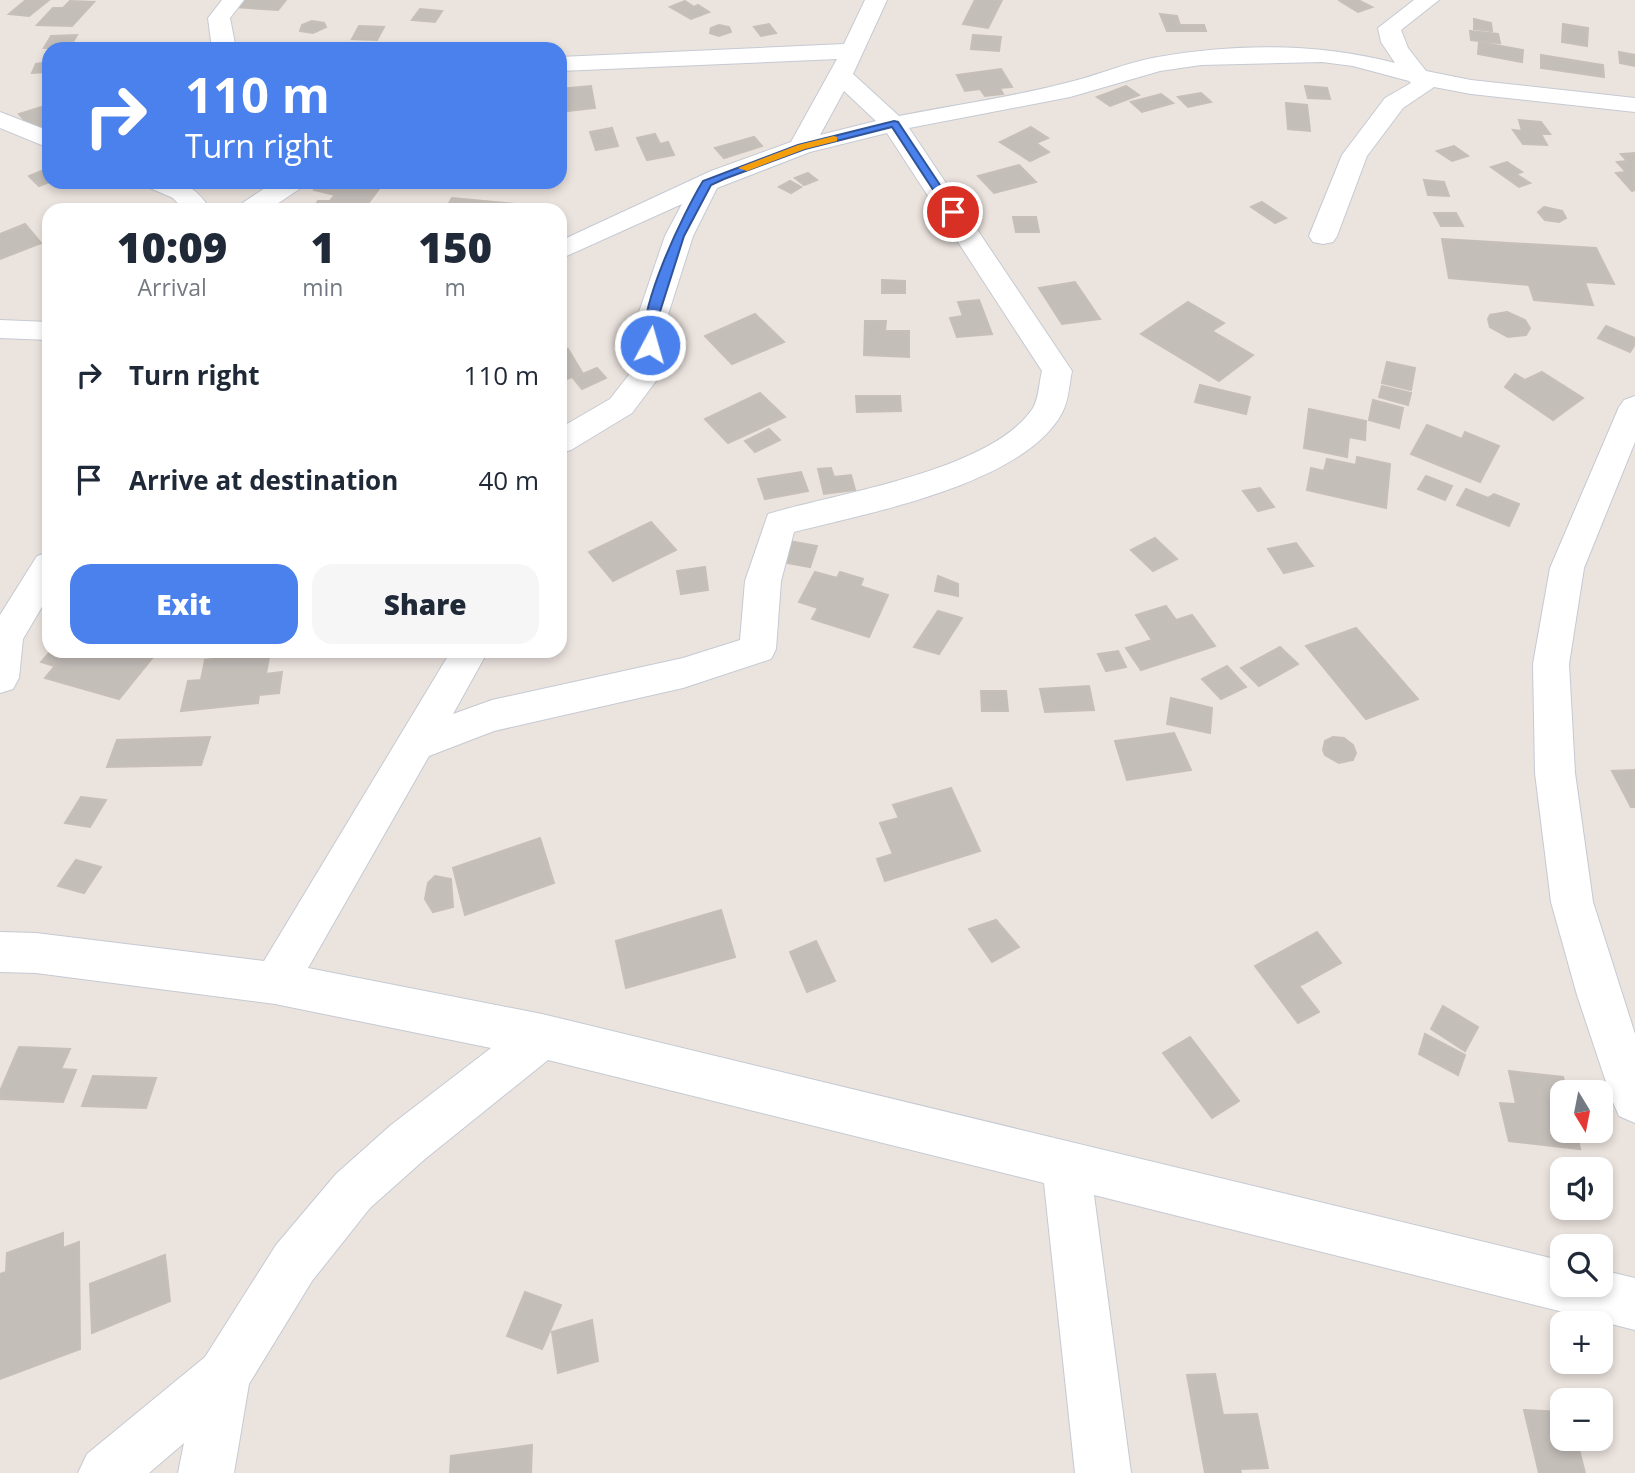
<!DOCTYPE html>
<html lang="en">
<head>
<meta charset="utf-8">
<style>
  body { margin:0; font-family:"Open Sans",sans-serif; background:#f6f6f7; color:#1f2937; height:100vh; display:flex; flex-direction:column; font-size:26px; white-space:nowrap }
  * { box-sizing:border-box; margin:0 }
  p { font-size:23px; color:#747a83 }
  .icon { flex:none; width:38px; height:38px; fill:none; stroke:currentColor; stroke-width:2; stroke-linecap:round; stroke-linejoin:round }
  .map { position:relative; flex:1; overflow:hidden }
  .panel { position:absolute; left:42px; top:203px; width:525px; height:455px; display:flex; flex-direction:column; background:#fff; border-radius:21px; box-shadow:0 4px 10px #0003 }
  .panel>* { flex:none }
  .banner { position:absolute; left:42px; top:42px; width:525px; height:147px; border-radius:21px; box-shadow:0 4px 10px #0003; background:#4a81ec; color:#fff; overflow:hidden }
  .needle { width:46px; rotate:170deg }
  .buttons { position:absolute; left:1550px; top:1080px; display:grid; gap:14px }
  .buttons a { display:grid; place-items:center; width:63px; height:63px; border-radius:14px; background:#fff; box-shadow:0 4px 10px #0003; font-size:35px }
  .pin { position:absolute; display:grid; place-items:center; width:60px; height:60px; color:#fff; margin:-30px; border:4px solid #fff; border-radius:50%; box-shadow:0 2px 7px #0007 }
  .me { position:absolute; width:77px; margin:-38px; rotate:6deg; stroke-linejoin:round; filter:drop-shadow(0 0 5px #0008) }
  .turn { display:flex; align-items:center; gap:24px; height:147px; padding:0 28px; font-size:32px }
  .turn .icon { width:91px; height:91px; stroke-width:2.5 }
  .turn b { display:block; font-size:49px; line-height:60px }
  .eta { display:flex; justify-content:space-evenly; align-items:center; height:119px; text-align:center }
  .eta b { font-size:42px; font-weight:800; line-height:49px }
  .action { display:flex; gap:14px; margin-top:auto; padding:14px 28px }
  .action a { flex:1; height:80px; border-radius:21px; background:#4a81ec; color:#fff; font-size:28px; font-weight:800; line-height:80px; text-align:center }
  .action a+a { background:#f6f6f7; color:#1f2937 }
  ul { padding:0; list-style:none }
  li { display:flex; align-items:center; gap:21px; height:105px; padding:0 28px }
  li div { flex:1 }
  li b { display:block; font-size:26px }
  li em { font-style:normal }
  .map>svg:first-child { display:block }
  .building { fill:#c4beb9; stroke:#c6bfb7; stroke-width:2 }
  .lines { fill:none; stroke-linecap:round; stroke-linejoin:round }
  .minor-casing { stroke:#c5cad3; stroke-width:2 }
  .minor { fill:#fff; fill-rule:evenodd }
  .route { fill:#4a81ec; stroke:#305499; stroke-width:2 }
  .slow { fill:#f59e0b }
</style>
</head>
<body>
<div class="map">
<svg width="1635" height="1473" viewBox="0 0 1635 1473">
  <rect width="100%" height="100%" fill="#ebe3de"/>
  <g class="building">
    <polygon points="26,0 49,0 29,16 9,14"/>
    <polygon points="238,0 286,0 278,10 232,7"/>
    <polygon points="975,0 1002,0 988,28 963,24"/>
    <polygon points="1345,0 1358,0 1372,7 1358,12 1340,1"/>
    <polygon points="70,1 94,2 72,26 37,25 53,8 63,8"/>
    <polygon points="685,1 694,7 698,5 709,12 691,19 670,7"/>
    <polygon points="420,9 442,11 435,22 412,20"/>
    <polygon points="1160,14 1177,16 1180,25 1204,25 1206,31 1167,31"/>
    <polygon points="1474,19 1491,23 1492,31 1474,29"/>
    <polygon points="312,21 324,23 326,27 313,33 300,31 302,25"/>
    <polygon points="769,24 776,33 761,36 754,27"/>
    <polygon points="1563,24 1588,28 1587,46 1562,42"/>
    <polygon points="719,25 729,27 731,32 719,36 710,33 711,28"/>
    <polygon points="359,26 384,27 377,40 352,39"/>
    <polygon points="1470,31 1498,34 1500,43 1471,40"/>
    <polygon points="77,35 70,47 44,48 51,36"/>
    <polygon points="973,35 1001,37 999,51 971,49"/>
    <polygon points="1479,42 1523,50 1522,62 1478,54"/>
    <polygon points="1619,52 1635,55 1635,66 1620,63"/>
    <polygon points="1541,55 1603,65 1604,77 1541,68"/>
    <polygon points="49,62 47,72 32,73 36,64"/>
    <polygon points="1001,69 1012,87 1000,88 1003,94 985,96 980,89 965,91 957,75"/>
    <polygon points="591,86 595,108 560,112 560,89"/>
    <polygon points="1126,86 1139,95 1110,106 1097,97"/>
    <polygon points="1305,86 1327,88 1330,99 1308,98"/>
    <polygon points="1201,93 1211,102 1188,107 1178,97"/>
    <polygon points="1161,94 1173,103 1142,112 1131,102"/>
    <polygon points="1286,103 1307,105 1310,131 1288,129"/>
    <polygon points="45,106 49,110 49,124 33,130 19,114"/>
    <polygon points="1519,120 1541,122 1550,134 1541,134 1547,145 1523,144 1513,130 1522,131"/>
    <polygon points="1031,127 1048,138 1036,143 1049,152 1030,161 1000,142"/>
    <polygon points="612,128 618,146 596,150 590,132"/>
    <polygon points="655,134 660,144 668,142 674,155 647,160 637,138"/>
    <polygon points="754,137 762,146 724,158 715,148"/>
    <polygon points="1454,146 1468,156 1452,161 1437,151"/>
    <polygon points="1635,153 1635,190 1632,191 1616,173 1626,172 1617,162 1627,161 1621,154"/>
    <polygon points="1507,162 1522,172 1516,174 1530,183 1519,187 1491,167"/>
    <polygon points="1019,165 1036,182 994,193 978,176"/>
    <polygon points="49,168 49,182 39,186 29,176"/>
    <polygon points="808,173 817,180 804,185 795,178"/>
    <polygon points="1424,180 1444,182 1449,196 1428,195"/>
    <polygon points="790,181 801,187 791,193 779,187"/>
    <polygon points="321,182 367,182 381,186 367,205 380,207 378,210 312,210 318,201 330,201 335,195 314,190"/>
    <polygon points="472,182 511,182 508,188 470,187"/>
    <polygon points="452,198 526,205 523,210 445,210"/>
    <polygon points="1262,202 1286,218 1275,223 1251,207"/>
    <polygon points="1544,207 1562,211 1566,218 1559,222 1545,220 1538,212"/>
    <polygon points="1434,213 1456,213 1463,226 1441,226"/>
    <polygon points="1013,217 1036,217 1039,232 1016,232"/>
    <polygon points="25,224 41,243 0,259 0,234"/>
    <polygon points="1442,239 1596,248 1614,284 1585,282 1593,305 1534,300 1529,285 1449,278"/>
    <polygon points="882,280 905,281 905,293 882,293"/>
    <polygon points="1075,282 1100,319 1062,324 1039,288"/>
    <polygon points="979,300 992,334 957,337 950,318 963,316 958,302"/>
    <polygon points="1188,302 1224,323 1212,331 1253,355 1219,381 1141,334"/>
    <polygon points="1507,312 1525,320 1530,328 1526,335 1508,337 1490,327 1488,319 1490,315"/>
    <polygon points="755,314 784,342 732,364 705,336"/>
    <polygon points="865,321 886,321 885,331 909,331 909,357 864,355"/>
    <polygon points="1606,326 1635,338 1635,344 1630,352 1598,338"/>
    <polygon points="568,349 583,374 560,381 560,352"/>
    <polygon points="1387,362 1415,368 1411,390 1382,383"/>
    <polygon points="597,368 606,378 582,389 573,378"/>
    <polygon points="1542,372 1583,398 1553,420 1505,387 1515,374 1525,380"/>
    <polygon points="1200,385 1250,397 1246,414 1195,402"/>
    <polygon points="1382,386 1411,393 1408,405 1379,397"/>
    <polygon points="760,393 785,417 728,443 705,419"/>
    <polygon points="856,396 900,396 901,411 857,412"/>
    <polygon points="1373,400 1403,408 1399,428 1369,420"/>
    <polygon points="1309,409 1366,421 1365,440 1349,437 1347,457 1304,448"/>
    <polygon points="1427,425 1462,439 1465,432 1499,446 1480,482 1411,454"/>
    <polygon points="769,429 780,440 755,452 745,441"/>
    <polygon points="1357,457 1390,464 1386,508 1307,490 1311,468 1324,471 1327,459 1356,465"/>
    <polygon points="831,468 834,477 851,475 855,490 824,494 818,469"/>
    <polygon points="801,472 808,491 765,499 758,479"/>
    <polygon points="1426,476 1452,486 1445,500 1418,489"/>
    <polygon points="1260,488 1274,507 1258,511 1243,491"/>
    <polygon points="1466,489 1488,498 1494,494 1519,504 1509,526 1457,505"/>
    <polygon points="651,522 676,550 613,581 589,552"/>
    <polygon points="1155,538 1177,559 1153,571 1131,550"/>
    <polygon points="789,541 817,546 810,567 782,562"/>
    <polygon points="1296,543 1313,566 1284,573 1268,549"/>
    <polygon points="705,567 708,590 681,594 677,571"/>
    <polygon points="815,572 837,578 840,572 863,579 860,586 888,595 869,637 812,619 818,608 799,602"/>
    <polygon points="938,576 958,584 958,596 935,591"/>
    <polygon points="1166,606 1176,620 1192,615 1215,646 1141,670 1126,648 1152,640 1136,615"/>
    <polygon points="938,611 962,618 939,654 914,647"/>
    <polygon points="1356,628 1418,699 1366,719 1306,646"/>
    <polygon points="1280,647 1298,664 1259,686 1241,668"/>
    <polygon points="51,651 133,651 153,657 119,699 45,678 55,666 41,662"/>
    <polygon points="233,651 270,651 266,674 282,672 279,693 259,695 258,703 181,711 188,681 201,680 205,660 232,657"/>
    <polygon points="1118,651 1126,667 1106,671 1098,654"/>
    <polygon points="1227,666 1246,687 1221,699 1202,679"/>
    <polygon points="1089,686 1094,710 1045,712 1040,689"/>
    <polygon points="981,691 1006,691 1008,711 982,711"/>
    <polygon points="1171,698 1212,708 1210,733 1167,724"/>
    <polygon points="1174,733 1191,770 1127,780 1115,741"/>
    <polygon points="210,737 201,765 107,767 117,740"/>
    <polygon points="1333,737 1344,738 1353,745 1356,753 1353,760 1339,763 1325,755 1323,750 1325,741"/>
    <polygon points="1635,770 1635,807 1631,807 1612,771"/>
    <polygon points="951,788 980,851 885,881 877,859 893,854 880,823 899,818 893,805"/>
    <polygon points="81,797 106,800 90,827 65,823"/>
    <polygon points="540,838 554,883 465,915 453,868"/>
    <polygon points="76,860 101,867 84,893 58,886"/>
    <polygon points="435,876 451,879 453,907 433,912 425,899 428,883"/>
    <polygon points="721,910 735,957 626,988 616,941"/>
    <polygon points="996,920 1019,947 992,962 969,929"/>
    <polygon points="1317,932 1341,963 1299,986 1319,1012 1298,1023 1255,966"/>
    <polygon points="816,941 835,981 807,992 790,952"/>
    <polygon points="1443,1006 1478,1027 1465,1051 1431,1029"/>
    <polygon points="1425,1034 1465,1055 1458,1075 1419,1054"/>
    <polygon points="1190,1037 1239,1101 1212,1118 1163,1053"/>
    <polygon points="19,1047 70,1049 61,1069 76,1070 63,1102 0,1099 0,1091"/>
    <polygon points="1509,1071 1563,1077 1567,1092 1563,1092 1563,1130 1576,1130 1580,1149 1509,1141 1500,1103 1516,1104"/>
    <polygon points="93,1076 156,1078 146,1108 82,1106"/>
    <polygon points="63,1233 63,1248 79,1242 80,1349 0,1379 0,1274 6,1272 7,1253"/>
    <polygon points="165,1255 170,1301 92,1333 90,1284"/>
    <polygon points="525,1292 561,1305 542,1349 507,1336"/>
    <polygon points="592,1320 598,1361 558,1373 552,1332"/>
    <polygon points="1215,1374 1223,1415 1257,1414 1268,1468 1240,1469 1241,1473 1205,1473 1187,1375"/>
    <polygon points="1524,1410 1563,1412 1563,1438 1576,1438 1585,1473 1539,1473"/>
    <polygon points="532,1445 531,1473 450,1473 451,1456"/>
  </g>
  <g class="lines">
    <defs>
      <g id="minor">
        <polygon points="222,0 244,0 230,18 236,49 212,49 208,18"/>
        <path d="M865,0H887L853,74L899,116C955,105 1012,97 1066,83C1097,76 1127,62 1158,57C1236,43 1319,43 1395,63L1381,42L1378,28L1414,0H1439L1401,30L1408,48L1426,71L1471,80L1635,98V112L1471,94L1434,87L1403,108L1367,156L1337,236L1333,242L1323,244L1313,242L1309,236L1342,155L1385,98L1411,83L1409,81L1353,66L1322,62L1201,65L1160,71L1070,97L909,128L1072,371C1069,385 1069,400 1062,413C1024,484 868,513 794,532L781,581L776,649L771,659L683,688L494,731L429,756L308,968L542,1014L1563,1261V1284H1601V1270L1635,1278V1330L1094,1195L1131,1473H1075L1044,1183L548,1060L425,1159L370,1208L312,1281L249,1384L234,1473H178L184,1443L149,1473H78L87,1454L205,1357L276,1245L336,1174L391,1125L491,1048L275,1004L36,973L0,972V932L36,933L264,961L451,651H488L453,714L492,700L683,658L740,640L745,581L768,514C837,493 992,471 1033,408C1039,398 1039,382 1042,371L887,133L810,152L717,188L693,236L666,321L665,369L632,413L571,450L560,453V428L610,399L635,367L636,321L665,236L682,204L560,259V241L711,171L791,142L837,59L560,71V57L844,44ZM844,91L876,121L820,135Z"/>
        <polygon points="0,112 49,131 49,148 0,128"/>
        <path d="M146,182C180,182 191,180 211,210H184L173,198L150,188Z"/>
        <polygon points="274,182 305,182 301,188 268,210 237,210 241,204"/>
        <polygon points="0,320 49,322 49,340 0,338"/>
        <polygon points="1635,396 1635,442 1584,568 1569,664 1575,773 1593,902 1635,1034 1635,1123 1619,1116 1612,1100 1577,995 1551,902 1535,773 1533,664 1550,568 1619,407 1624,400"/>
        <polygon points="49,552 49,595 23,639 19,678 13,689 0,693 0,615 37,556"/>
      </g>
    </defs>
    <use href="#minor" class="minor-casing"/>
    <use href="#minor" class="minor"/>
  </g>
  <path class="route" d="M894,121L898,122L958,212L957,214H949L892,127L805,149L724,179L711,185L684,236L657,321L656,345L650,349L646,348C634,314 684,212 703,181L798,145Z"/>
  <polygon class="slow" points="834,136 837,137 837,141 805,149 747,171 738,168 798,145"/>
</svg>
<div class="buttons">
<a><svg class="needle" viewBox="-14 -14 28 28"><path d="M0-13l5 13h-10z" fill="#e53935"/><path d="M0 13l5-13h-10z" fill="#747a83"/></svg></a>
<a><svg class="icon" aria-label="sound" viewBox="0 0 24 24"><path d="M4 9h4l5-4v14l-5-4H4zM17 9q2 3 0 6"/></svg></a>
<a><svg class="icon" aria-label="search" viewBox="0 0 24 24"><circle cx="10" cy="10" r="6"/><path d="M15 15l6 6"/></svg></a>
<a>+</a>
<a>−</a>
</div>
<div class="pin" style="left:953px;top:212px;background:#d93025"><svg class="icon" aria-label="arrive" viewBox="0 0 24 24"><path d="M6 21V4h12l-3 4 3 4H6"/></svg></div>
<svg class="me" style="left:650px;top:345px" viewBox="-20 -20 40 40"><circle r="17" fill="#4a81ec" stroke="#fff" stroke-width="3"/><path d="M0-11L8 9 0 5-8 9z" fill="#fff"/></svg>
<div class="banner">
<div class="turn"><svg class="icon" aria-label="right" viewBox="0 0 24 24"><path d="M7 20v-9h11M14 6l5 5-5 5"/></svg><div><b>110 m</b>Turn right</div></div>
</div>
<section class="panel">
<div class="eta">
<div><b>10:09</b><p>Arrival</p></div>
<div><b>1</b><p>min</p></div>
<div><b>150</b><p>m</p></div>
</div>
<ul>
<li><svg class="icon" aria-label="right" viewBox="0 0 24 24"><path d="M7 20v-9h11M14 6l5 5-5 5"/></svg><div><b>Turn right</b></div><em>110 m</em></li>
<li><svg class="icon" aria-label="arrive" viewBox="0 0 24 24"><path d="M6 21V4h12l-3 4 3 4H6"/></svg><div><b>Arrive at destination</b></div><em>40 m</em></li>
</ul>
<div class="action"><a>Exit</a><a>Share</a></div>
</section>
</div>
</body>
</html>
